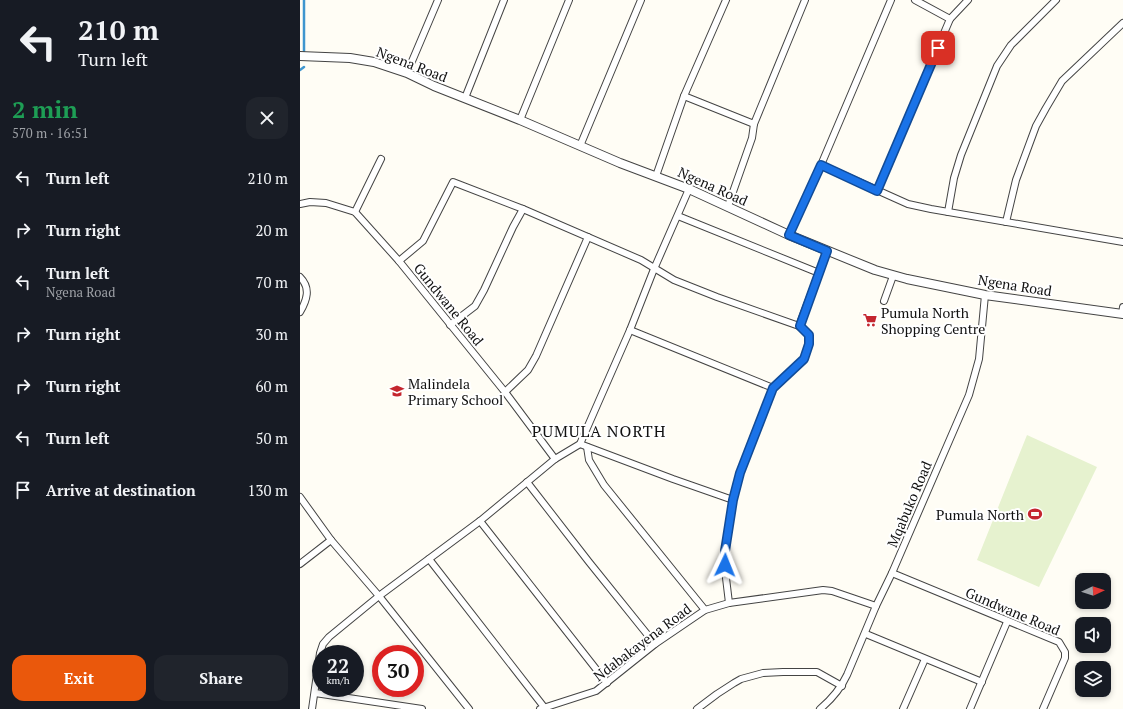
<!DOCTYPE html>
<html lang="en">
<head>
<meta charset="utf-8">
<style>
  body { margin:0; font-family:"PT Serif",serif; background:#20242c; color:#f1f3f6; height:100vh; display:flex; flex-direction:column; font-size:15px; white-space:nowrap }
  * { box-sizing:border-box; margin:0 }
  p { font-size:13px; color:#9ea1a6 }
  .icon { flex:none; width:22px; height:22px; fill:none; stroke:currentColor; stroke-width:2; stroke-linecap:round; stroke-linejoin:round }
  .map { position:relative; flex:1; overflow:hidden }
  .side { display:flex; flex-direction:column; background:#171b24; width:300px }
  .side>* { flex:none }
  .top-card { background:#171b24; color:#f1f3f6; overflow:hidden }
  .needle { width:26px; rotate:86deg }
  .buttons { position:absolute; left:775px; top:573px; display:grid; gap:8px }
  .buttons a { display:grid; place-items:center; width:36px; height:36px; border-radius:8px; background:#171b24; box-shadow:0 2px 6px #0003; font-size:20px }
  .speed { position:absolute; left:12px; top:645px; display:flex; gap:8px; font-size:20px; font-weight:700; text-align:center }
  .speed>* { display:grid; place-content:center; width:52px; height:52px; border-radius:50%; background:#171b24; box-shadow:0 2px 6px #0003; line-height:1 }
  .speed small { font-size:10px; font-weight:400 }
  .speed .limit { border:6px solid #d22; background:#fff; color:#111 }
  .pin { position:absolute; display:grid; place-items:center; width:34px; height:34px; color:#fff; margin:-17px; border-radius:8px; box-shadow:0 2px 6px #0006 }
  .me { position:absolute; width:44px; margin:-22px; rotate:2deg; stroke-linejoin:round; filter:drop-shadow(0 0 3px #0008) }
  .turn { display:flex; align-items:center; gap:14px; height:84px; padding:0 12px; font-size:18px }
  .turn .icon { width:52px; height:52px; stroke-width:2.5 }
  .turn b { display:block; font-size:28px; line-height:34px }
  .round { display:grid; place-items:center; flex:none; width:42px; height:42px; border-radius:12px; background:#20242c }
  .head { display:flex; align-items:center; justify-content:space-between; height:68px; padding:0 12px }
  h1 { font-size:24px; font-weight:700; line-height:30px; color:#1e9e55 }
  .cta { display:flex; gap:8px; margin-top:auto; padding:8px 12px }
  .cta a { flex:1; height:46px; border-radius:12px; background:#ea580c; color:#fff; font-size:16px; font-weight:700; line-height:46px; text-align:center }
  .cta a+a { background:#20242c; color:#f1f3f6 }
  ul { padding:0; list-style:none }
  li { display:flex; align-items:center; gap:12px; height:52px; padding:0 12px }
  li div { flex:1 }
  li b { display:block; font-size:15px }
  li em { font-style:normal }
  main { display:flex; flex:1; min-height:0 }
  .map>svg:first-child { display:block }
  .pitch { fill:#e6f2cf }
  .lines { fill:none; stroke-linecap:round; stroke-linejoin:round }
  .stream { stroke:#3f96cf; stroke-width:2.5 }
  .minor-casing { stroke:#444; stroke-width:8 }
  .tertiary-casing { stroke:#444; stroke-width:10 }
  .minor { stroke:#fff; stroke-width:6 }
  .tertiary { stroke:#fff; stroke-width:8 }
  .route-casing { stroke:#114b97; stroke-width:10 }
  .route { stroke:#1a73e8; stroke-width:7 }
  .labels { text-anchor:middle; dominant-baseline:central; stroke-width:4; stroke-linejoin:round; paint-order:stroke }
  .street-label { font-size:14px; fill:#111; stroke:#fff }
  .poi-label { font-size:14px; fill:#111; stroke:#fff; text-anchor:start }
  .quarter-label { font-size:16px; letter-spacing:1px; fill:#111; stroke:#fff }
</style>
</head>
<body>
<main>
<section class="side">
<div class="top-card">
<div class="turn"><svg class="icon" aria-label="left" viewBox="0 0 24 24"><path d="M17 20v-9H6M10 6l-5 5 5 5"/></svg><div><b>210 m</b>Turn left</div></div>
</div>
<div class="head"><div><h1>2 min</h1><p>570 m · 16:51</p></div><a class="round"><svg class="icon" aria-label="close" viewBox="0 0 24 24"><path d="M6 6l12 12M18 6L6 18"/></svg></a></div>
<ul>
<li><svg class="icon" aria-label="left" viewBox="0 0 24 24"><path d="M17 20v-9H6M10 6l-5 5 5 5"/></svg><div><b>Turn left</b></div><em>210 m</em></li>
<li><svg class="icon" aria-label="right" viewBox="0 0 24 24"><path d="M7 20v-9h11M14 6l5 5-5 5"/></svg><div><b>Turn right</b></div><em>20 m</em></li>
<li><svg class="icon" aria-label="left" viewBox="0 0 24 24"><path d="M17 20v-9H6M10 6l-5 5 5 5"/></svg><div><b>Turn left</b><p>Ngena Road</p></div><em>70 m</em></li>
<li><svg class="icon" aria-label="right" viewBox="0 0 24 24"><path d="M7 20v-9h11M14 6l5 5-5 5"/></svg><div><b>Turn right</b></div><em>30 m</em></li>
<li><svg class="icon" aria-label="right" viewBox="0 0 24 24"><path d="M7 20v-9h11M14 6l5 5-5 5"/></svg><div><b>Turn right</b></div><em>60 m</em></li>
<li><svg class="icon" aria-label="left" viewBox="0 0 24 24"><path d="M17 20v-9H6M10 6l-5 5 5 5"/></svg><div><b>Turn left</b></div><em>50 m</em></li>
<li><svg class="icon" aria-label="arrive" viewBox="0 0 24 24"><path d="M6 21V4h12l-3 4 3 4H6"/></svg><div><b>Arrive at destination</b></div><em>130 m</em></li>
</ul>
<div class="cta"><a>Exit</a><a>Share</a></div>
</section>
<div class="map">
<svg width="823" height="709" viewBox="0 0 823 709">
  <rect width="100%" height="100%" fill="#fffdf5"/>
  <polygon class="pitch" points="727,435 797,467 739,587 677,560"/>
  <g class="lines">
    <g class="stream">
      <polyline points="4,51 4,0"/>
      <polyline points="0,70 4,67"/>
    </g>
    <defs>
      <g id="minor">
        <polyline points="615,0 650,19"/>
        <polyline points="107,73 138,0"/>
        <polyline points="384,96 454,124 505,0"/>
        <polyline points="165,98 204,0"/>
        <polyline points="220,120 269,0"/>
        <polyline points="280,146 341,0"/>
        <polyline points="521,165 608,204 631,209 823,242"/>
        <polyline points="356,176 384,96 426,0"/>
        <polyline points="577,191 650,19 668,0"/>
        <polyline points="0,204 10,202 26,203 55,212 99,261 205,392 255,459"/>
        <polyline points="428,206 452,138 454,124"/>
        <polyline points="55,212 81,159"/>
        <polyline points="648,212 654,178 661,155 697,66 711,45 756,0"/>
        <polyline points="378,216 519,273 499,326"/>
        <polyline points="706,222 716,180 736,126 746,108 762,81 823,23"/>
        <polyline points="489,235 521,165 591,0"/>
        <polyline points="99,261 123,241 153,182 223,209 341,260 374,280 417,297 499,326 509,335 509,344 504,359 473,388 440,473 433,500"/>
        <polyline points="519,273 527,251"/>
        <path d="M0,277C11,288 7,300 0,312"/>
        <polyline points="584,301 593,276"/>
        <polyline points="822,314 823,307"/>
        <polyline points="150,325 175,306 184,290 213,227 223,209"/>
        <polyline points="330,330 473,388"/>
        <polyline points="205,392 228,370 236,356 288,237"/>
        <polyline points="280,444 373,479 433,500 425,551 426,578 429,603"/>
        <polyline points="287,447 289,460 304,485 405,610"/>
        <polyline points="227,482 289,562 355,644"/>
        <polyline points="0,497 31,540 79,596 169,709"/>
        <polyline points="180,521 307,683"/>
        <polyline points="129,559 244,707 245,709"/>
        <polyline points="0,564 31,540"/>
        <polyline points="592,573 759,642 765,652 765,658 743,709"/>
        <polyline points="566,634 682,682"/>
        <polyline points="15,693 122,709"/>
        <polyline points="12,709 20,653 23,644 29,637 79,596 180,521 255,459 280,444 330,330 354,269 389,189"/>
        <polyline points="240,709 296,691 355,644 405,610 429,603 523,590 532,591 576,606"/>
        <polyline points="397,709 417,694 434,683 441,679 463,673 483,672 517,672 542,686"/>
        <path d="M520,709C532,699 540,690 547,675L576,606L592,573L669,395L679,359L685,295"/>
        <polyline points="603,709 625,659"/>
        <polyline points="670,709 707,622"/>
      </g>
      <polyline id="tertiary" points="0,56 50,58 74,62 107,73 134,86 220,120 320,163 389,189 489,235 575,270 607,279 685,295 823,314"/>
    </defs>
    <use href="#minor" class="minor-casing"/>
    <use href="#tertiary" class="tertiary-casing"/>
    <use href="#minor" class="minor"/>
    <use href="#tertiary" class="tertiary"/>
  </g>
  <g class="lines">
    <defs>
      <polyline id="route" points="425,565 425,551 433,500 440,473 473,388 504,359 509,344 509,335 500,326 527,251 489,235 521,165 577,191 638,48"/>
    </defs>
    <use href="#route" class="route-casing"/>
    <use href="#route" class="route"/>
  </g>
  <defs>
    <symbol id="supermarket-bare" viewBox="-9 -9 18 18"><path d="M-6-5.5h2.5l.6 2H6L4.5 2H-2.5L-4.4-4H-6ZM-1.5 3.2a1.3 1.3 0 1 0 .1 0ZM3 3.2a1.3 1.3 0 1 0 .1 0Z" fill="#c4262e" stroke="#fff" stroke-width="2.5" paint-order="stroke"/></symbol>
    <symbol id="school-bare" viewBox="-9 -9 18 18"><path d="M0-5L7-2L0 1L-7-2ZM-4 1L0 2.5L4 1V4Q0 6-4 4Z" fill="#c4262e" stroke="#fff" stroke-width="2.5" paint-order="stroke"/></symbol>
    <symbol id="stadium-bare" viewBox="-9 -9 18 18"><path d="M0-5a6.5 5 0 1 0 0 10a6.5 5 0 1 0 0-10ZM-3.5-1.8h7v3.6h-7Z" fill="#c4262e" stroke="#fff" stroke-width="2.5" paint-order="stroke"/></symbol>
  </defs>
  <g fill-rule="evenodd">
    <use href="#supermarket-bare" x="560" y="310" width="20" height="20"/>
    <use href="#school-bare" x="87" y="381" width="20" height="20"/>
    <use href="#stadium-bare" x="725" y="504" width="20" height="20"/>
  </g>
  <g class="labels">
    <g class="street-label">
      <text transform="translate(112 64) rotate(21)">Ngena Road</text>
      <text transform="translate(413 186) rotate(24)">Ngena Road</text>
      <text transform="translate(715 285) rotate(9)">Ngena Road</text>
      <text transform="translate(149 304) rotate(51)">Gundwane Road</text>
      <text transform="translate(609 504) rotate(-67)">Mqabuko Road</text>
      <text transform="translate(713 611) rotate(23)">Gundwane Road</text>
      <text transform="translate(342 642) rotate(-37)">Ndabakayena Road</text>
    </g>
    <g class="poi-label">
      <text x="581" y="312">Pumula North<tspan x="581" dy="16">Shopping Centre</tspan></text>
      <text x="108" y="383">Malindela<tspan x="108" dy="16">Primary School</tspan></text>
      <text x="724" y="514" text-anchor="end">Pumula North</text>
    </g>
    <g class="quarter-label">
      <text x="299" y="431">PUMULA NORTH</text>
    </g>
  </g>
</svg>
<div class="buttons">
<a><svg class="needle" viewBox="-14 -14 28 28"><path d="M0-13l5 13h-10z" fill="#e53935"/><path d="M0 13l5-13h-10z" fill="#9ea1a6"/></svg></a>
<a><svg class="icon" aria-label="sound" viewBox="0 0 24 24"><path d="M4 9h4l5-4v14l-5-4H4zM17 9q2 3 0 6"/></svg></a>
<a><svg class="icon" aria-label="layers" viewBox="0 0 24 24"><path d="M12 4l9 5-9 5-9-5zM3 14l9 5 9-5"/></svg></a>
</div>
<div class="speed"><div>22<small>km/h</small></div><div class="limit">30</div></div>
<div class="pin" style="left:638px;top:48px;background:#d93025"><svg class="icon" aria-label="arrive" viewBox="0 0 24 24"><path d="M6 21V4h12l-3 4 3 4H6"/></svg></div>
<svg class="me" style="left:425px;top:565px" viewBox="-20 -20 40 40"><path d="M0-17L14 15 0 8-14 15z" fill="#1a73e8" stroke="#fff" stroke-width="4"/></svg>
</div>
</main>
</body>
</html>
